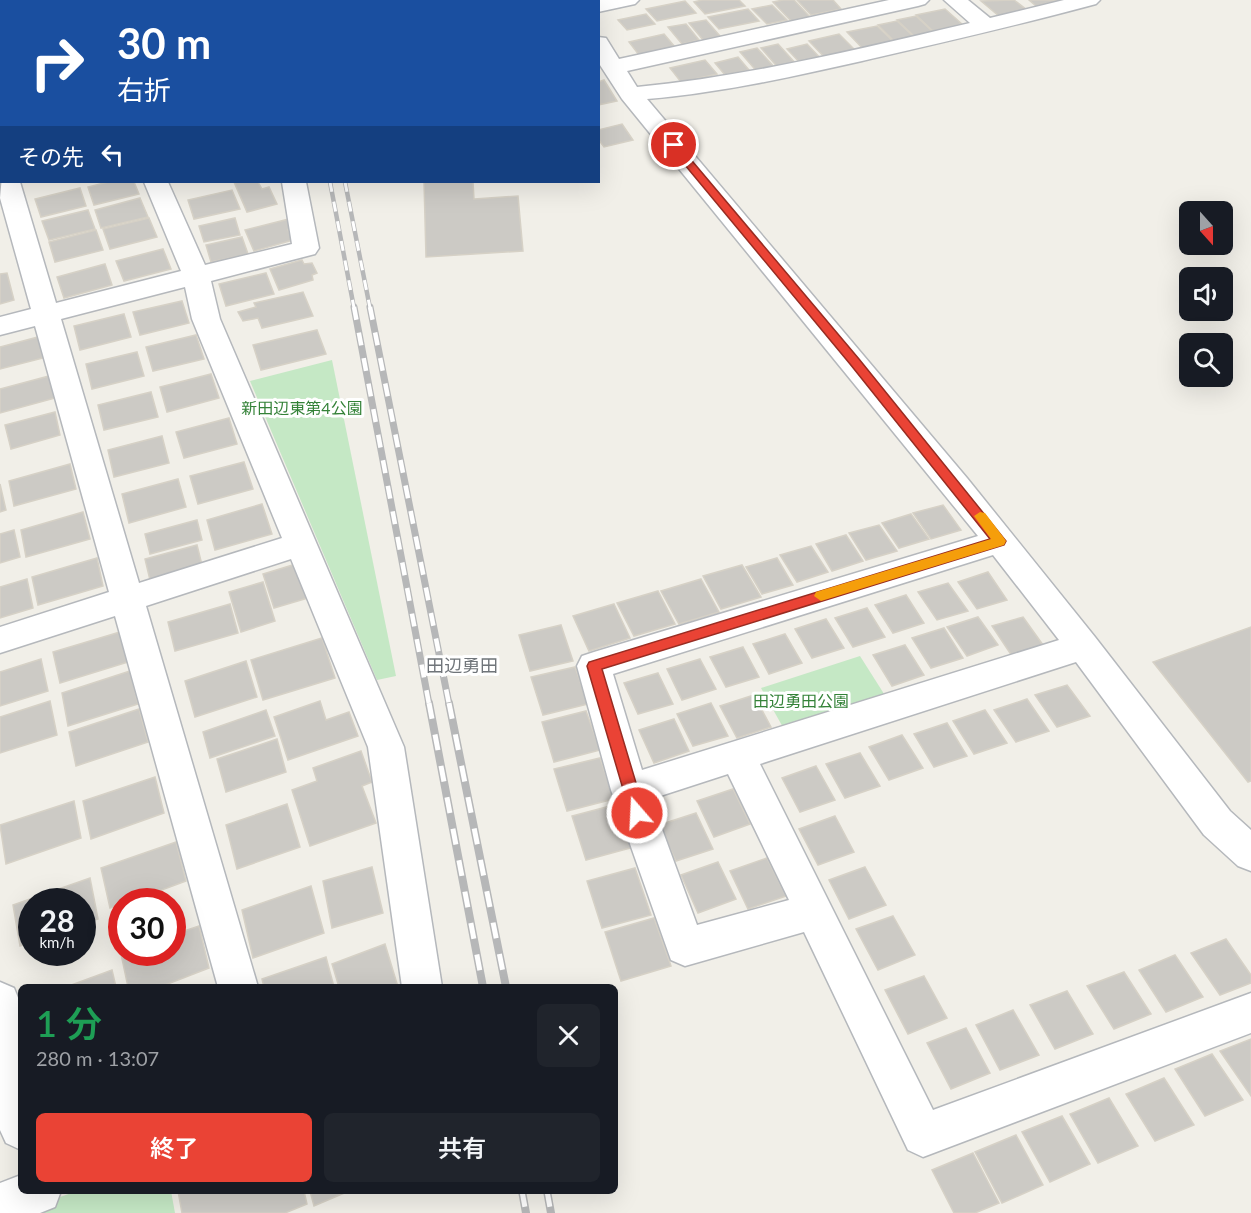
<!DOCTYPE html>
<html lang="ja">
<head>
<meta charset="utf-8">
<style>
  body { margin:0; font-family:Lato,"Noto Sans JP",sans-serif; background:#20242c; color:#f1f3f6; height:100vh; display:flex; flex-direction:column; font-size:22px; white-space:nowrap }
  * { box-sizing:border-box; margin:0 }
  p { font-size:20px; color:#9ea1a6 }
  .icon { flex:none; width:33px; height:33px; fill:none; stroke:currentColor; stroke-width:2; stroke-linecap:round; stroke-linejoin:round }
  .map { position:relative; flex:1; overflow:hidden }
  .panel { position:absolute; left:18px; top:984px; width:600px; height:210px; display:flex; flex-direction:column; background:#171b24; border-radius:9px; box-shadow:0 6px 24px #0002 }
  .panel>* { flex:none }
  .hud { position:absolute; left:0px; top:0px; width:600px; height:183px; box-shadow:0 6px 24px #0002; background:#1a4fa0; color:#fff; overflow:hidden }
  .needle { width:39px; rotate:159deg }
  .tools { position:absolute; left:1179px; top:201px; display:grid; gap:12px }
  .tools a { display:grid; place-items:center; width:54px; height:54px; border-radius:9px; background:#171b24; box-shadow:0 6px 24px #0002; font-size:30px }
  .speed { position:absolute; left:18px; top:888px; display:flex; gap:12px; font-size:30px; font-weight:700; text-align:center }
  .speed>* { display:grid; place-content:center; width:78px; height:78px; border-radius:50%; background:#171b24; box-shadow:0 6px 24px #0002; line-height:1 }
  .speed small { font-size:15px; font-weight:400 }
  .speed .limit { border:9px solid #d22; background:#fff; color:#111 }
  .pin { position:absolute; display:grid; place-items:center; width:51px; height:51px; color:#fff; margin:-26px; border:3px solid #fff; border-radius:50%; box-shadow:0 2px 6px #0007 }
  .me { position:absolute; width:66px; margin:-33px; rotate:341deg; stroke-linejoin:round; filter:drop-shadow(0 0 4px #0008) }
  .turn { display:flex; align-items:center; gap:21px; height:126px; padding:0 18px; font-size:27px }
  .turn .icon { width:78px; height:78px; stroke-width:2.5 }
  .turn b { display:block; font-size:42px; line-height:51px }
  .then { display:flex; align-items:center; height:57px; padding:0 18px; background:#0003; gap:12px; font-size:22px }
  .round { display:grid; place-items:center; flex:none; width:63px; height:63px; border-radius:9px; background:#20242c }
  .head { display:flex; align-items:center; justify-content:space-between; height:102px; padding:0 18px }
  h1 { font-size:36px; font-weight:600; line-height:45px; color:#1e9e55 }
  .cta { display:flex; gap:12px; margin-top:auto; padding:12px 18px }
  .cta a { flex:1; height:69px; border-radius:9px; background:#ea4335; color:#fff; font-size:24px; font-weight:600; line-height:69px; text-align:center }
  .cta a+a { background:#20242c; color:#f1f3f6 }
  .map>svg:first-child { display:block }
  .green { fill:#c5e8c5 }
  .building { fill:#cccac5; stroke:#d6d1c6; stroke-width:1.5 }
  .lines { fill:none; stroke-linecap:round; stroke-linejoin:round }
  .minor-casing { stroke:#b5b8bc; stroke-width:3 }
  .minor { fill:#fff; fill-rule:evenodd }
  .rail-far2-casing { stroke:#b6b7b8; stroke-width:4.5 }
  .rail-far1-casing { stroke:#b6b7b8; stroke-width:7 }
  .rail-casing { stroke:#b6b7b8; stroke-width:8 }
  .rail-far2 { stroke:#fff; stroke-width:3; stroke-dasharray:10; stroke-linecap:butt }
  .rail-far1 { stroke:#fff; stroke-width:4.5; stroke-dasharray:13; stroke-linecap:butt }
  .rail { stroke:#fff; stroke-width:5; stroke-dasharray:16; stroke-linecap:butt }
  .route { fill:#ea4335; stroke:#982c22; stroke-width:1.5 }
  .slow { fill:#f59e0b }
  .labels { text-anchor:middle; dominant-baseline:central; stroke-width:6; stroke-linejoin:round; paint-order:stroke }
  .park-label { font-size:16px; fill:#348238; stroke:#fff }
  .neighbourhood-label { font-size:18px; fill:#70757a; stroke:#fff }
</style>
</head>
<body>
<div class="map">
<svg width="1251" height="1213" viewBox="0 0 1251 1213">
  <rect width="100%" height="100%" fill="#f1efe8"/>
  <g class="green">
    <polygon points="332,360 396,676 377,680 250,381"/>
    <polygon points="860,656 886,697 785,731 761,688"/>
    <polygon points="77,1191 171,1191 175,1213 15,1213"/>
  </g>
  <g class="building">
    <polygon points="702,0 739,0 745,6 705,14 694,2"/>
    <polygon points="783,0 794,0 810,17 791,21 773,2"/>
    <polygon points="797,0 833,0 841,9 811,15"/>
    <polygon points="1014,0 1027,10 1000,17 981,1"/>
    <polygon points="1029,0 1061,0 1036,6"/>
    <polygon points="685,1 696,13 657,21 646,9"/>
    <polygon points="772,5 787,20 767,24 752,9"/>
    <polygon points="748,9 759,21 719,29 708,17"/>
    <polygon points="945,9 962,24 933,31 916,15"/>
    <polygon points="646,14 655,24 627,30 618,20"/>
    <polygon points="916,16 933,32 914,36 897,20"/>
    <polygon points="706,20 720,36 703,40 689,23"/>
    <polygon points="897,21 913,36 894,41 878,25"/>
    <polygon points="686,24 699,40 682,44 668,27"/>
    <polygon points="877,26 896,44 865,51 847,32"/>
    <polygon points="664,34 675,47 639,55 629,42"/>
    <polygon points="839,34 858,53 827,60 809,41"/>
    <polygon points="778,44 798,66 780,70 761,48"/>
    <polygon points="807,44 823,61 802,65 787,49"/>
    <polygon points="757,48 777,70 759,74 740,52"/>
    <polygon points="738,57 749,70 725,75 715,63"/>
    <polygon points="705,60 717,74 681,82 670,68"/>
    <polygon points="604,80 617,101 598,105 598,82"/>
    <polygon points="622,124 633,140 604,147 598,139 598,130"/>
    <polygon points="108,182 134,182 139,194 94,205 88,187"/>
    <polygon points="234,182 261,182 258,182 262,189 269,187 277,204 247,212"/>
    <polygon points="424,182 473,182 474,199 518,196 523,251 426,257"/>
    <polygon points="80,188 86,206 41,217 35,199"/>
    <polygon points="232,190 240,209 194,219 188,200"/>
    <polygon points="140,198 148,217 101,228 95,210"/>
    <polygon points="88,210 95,229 49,240 42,221"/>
    <polygon points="149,218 157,237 110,249 103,229"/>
    <polygon points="235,218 240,235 204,242 199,226"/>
    <polygon points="289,219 293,228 288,230 293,240 254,251 245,230"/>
    <polygon points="96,230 103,250 55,262 49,242"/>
    <polygon points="242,237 248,254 211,262 206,245"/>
    <polygon points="163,249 171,269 124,281 116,261"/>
    <polygon points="302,260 304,264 312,263 317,273 312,275 313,280 279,290 270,269"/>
    <polygon points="105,264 112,285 64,298 57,277"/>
    <polygon points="7,273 14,300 0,304 0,274"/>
    <polygon points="266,273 274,294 226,306 219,284"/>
    <polygon points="303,292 313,316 262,328 258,318 243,321 238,312 256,307 254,303"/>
    <polygon points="182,301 189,323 140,335 133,312"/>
    <polygon points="124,314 131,337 80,350 74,326"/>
    <polygon points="317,330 326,354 261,370 253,345"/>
    <polygon points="196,335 204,359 153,371 146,347"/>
    <polygon points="38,337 43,358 0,369 0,347"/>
    <polygon points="137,352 144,376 92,389 86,364"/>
    <polygon points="211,374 219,398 167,412 160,387"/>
    <polygon points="49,376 55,398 0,413 0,389"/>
    <polygon points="151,392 158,417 104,430 98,405"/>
    <polygon points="55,412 60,435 11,449 5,425"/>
    <polygon points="229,418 237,444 184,458 176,432"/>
    <polygon points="162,436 169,463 114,477 108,450"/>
    <polygon points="244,462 253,489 198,504 190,476"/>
    <polygon points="70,464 76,489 14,506 9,481"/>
    <polygon points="178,479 186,507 129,523 122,494"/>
    <polygon points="0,484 6,510 0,512"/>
    <polygon points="262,504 272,534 215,550 207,520"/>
    <polygon points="943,505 961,530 931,539 913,513"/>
    <polygon points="83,512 90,539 26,557 21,530"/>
    <polygon points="911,514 929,539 899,548 882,523"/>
    <polygon points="197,520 202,540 150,554 145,534"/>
    <polygon points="879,525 897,551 866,560 849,533"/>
    <polygon points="14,530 20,557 0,563 0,534"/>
    <polygon points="846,535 863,561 832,571 816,544"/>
    <polygon points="197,545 202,565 150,580 145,559"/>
    <polygon points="811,546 828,572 797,582 780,555"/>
    <polygon points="97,558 103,586 38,605 32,577"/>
    <polygon points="777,558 793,585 762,594 746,567"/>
    <polygon points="296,564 308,598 274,608 263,574"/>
    <polygon points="742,565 761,597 721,609 703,576"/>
    <polygon points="988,572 1007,600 977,609 958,582"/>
    <polygon points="27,579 33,608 0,618 0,587"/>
    <polygon points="701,579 719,612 679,624 661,591"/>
    <polygon points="263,582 275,621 241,632 229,592"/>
    <polygon points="948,583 968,611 937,620 918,592"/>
    <polygon points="658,591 675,624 634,636 617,603"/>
    <polygon points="906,595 924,623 893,633 875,605"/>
    <polygon points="230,604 238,633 175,651 168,622"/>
    <polygon points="614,604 630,638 589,651 573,616"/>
    <polygon points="867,608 885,637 853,647 835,618"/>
    <polygon points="978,617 998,645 967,656 947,627"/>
    <polygon points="1023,617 1043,645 1012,656 992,626"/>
    <polygon points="826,619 844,648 812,658 795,629"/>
    <polygon points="561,625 573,661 530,671 519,635"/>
    <polygon points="1251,627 1251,781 1248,782 1153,662"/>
    <polygon points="944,628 963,658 931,668 912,638"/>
    <polygon points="120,632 128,662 60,683 53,652"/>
    <polygon points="785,634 802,663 769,674 753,644"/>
    <polygon points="322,638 335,678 263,700 251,660"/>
    <polygon points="905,645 924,675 892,686 873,655"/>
    <polygon points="743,647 759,677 726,687 710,657"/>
    <polygon points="41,659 48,691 0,706 0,672"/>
    <polygon points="700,659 716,689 682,700 667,669"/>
    <polygon points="246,661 257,697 195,717 185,681"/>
    <polygon points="575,667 588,704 543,715 531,677"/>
    <polygon points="130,671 138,704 68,726 62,693"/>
    <polygon points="658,673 673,704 638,714 624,683"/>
    <polygon points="1067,685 1090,716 1057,727 1035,695"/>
    <polygon points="754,695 771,727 737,738 720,706"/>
    <polygon points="1027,699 1049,731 1016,742 994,710"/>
    <polygon points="50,701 57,735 0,753 0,717"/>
    <polygon points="320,701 326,720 349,712 358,736 288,760 274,717"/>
    <polygon points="711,703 728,736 693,746 677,714"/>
    <polygon points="139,709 148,742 76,766 69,732"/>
    <polygon points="266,710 275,736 210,758 203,732"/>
    <polygon points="985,710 1007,743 974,754 953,721"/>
    <polygon points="586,711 600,750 554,762 542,722"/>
    <polygon points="674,719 689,751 654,763 639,730"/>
    <polygon points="947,723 967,756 934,767 914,734"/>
    <polygon points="902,735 923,768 889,780 869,747"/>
    <polygon points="277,739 286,772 226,792 217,759"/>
    <polygon points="361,751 372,782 362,786 376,823 310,846 292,790 317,781 313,768"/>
    <polygon points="860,753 880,786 845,798 826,764"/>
    <polygon points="600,758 614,799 567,811 554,769"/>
    <polygon points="816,766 835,800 800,812 782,778"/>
    <polygon points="155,777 164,813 91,839 83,801"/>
    <polygon points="733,789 750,824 714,837 697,801"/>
    <polygon points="74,801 81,838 6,864 0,825"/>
    <polygon points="287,804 300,847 237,869 226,825"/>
    <polygon points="618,804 634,847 586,860 572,816"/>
    <polygon points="696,813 713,849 676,861 659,825"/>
    <polygon points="835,816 854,852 818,865 799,829"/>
    <polygon points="176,842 186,881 129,902 122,902 122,904 110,908 101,868"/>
    <polygon points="767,858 786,896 748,909 730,871"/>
    <polygon points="718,862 736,899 698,913 681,875"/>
    <polygon points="372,867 383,913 332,928 323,881"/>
    <polygon points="865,867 886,905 849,919 829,880"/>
    <polygon points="635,868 651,915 602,928 587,881"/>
    <polygon points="90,878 98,919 82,924 82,902 32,902 32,942 20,946 13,905"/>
    <polygon points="311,886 324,933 253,958 242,910"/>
    <polygon points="893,916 915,955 878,970 856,929"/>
    <polygon points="654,918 671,966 621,981 605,932"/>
    <polygon points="199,926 209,968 160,987 128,987 121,954 172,952 172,935"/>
    <polygon points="1226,939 1251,975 1251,983 1220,995 1191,953"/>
    <polygon points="385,944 398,987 339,987 332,964"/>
    <polygon points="1175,955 1203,997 1166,1012 1139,970"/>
    <polygon points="326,957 334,987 264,987 262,979"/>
    <polygon points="112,970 116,987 66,987"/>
    <polygon points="1124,972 1151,1014 1114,1029 1087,986"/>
    <polygon points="924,976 947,1018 908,1034 885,990"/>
    <polygon points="1067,991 1093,1034 1055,1049 1030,1005"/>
    <polygon points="1013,1010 1039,1055 1000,1070 976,1025"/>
    <polygon points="966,1028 990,1073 951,1089 927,1043"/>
    <polygon points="1251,1039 1251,1096 1220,1051"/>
    <polygon points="1212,1054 1243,1100 1205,1116 1175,1069"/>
    <polygon points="1164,1078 1194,1125 1155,1141 1126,1094"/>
    <polygon points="1109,1098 1138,1146 1098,1163 1070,1114"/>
    <polygon points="1062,1116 1090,1164 1050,1182 1022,1132"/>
    <polygon points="1016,1135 1043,1185 1002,1203 975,1152"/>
    <polygon points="973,1153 999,1203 975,1213 954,1213 932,1170"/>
    <polygon points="178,1191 304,1191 307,1204 285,1213 182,1213"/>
    <polygon points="310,1191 349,1191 314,1206"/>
  </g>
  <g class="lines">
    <defs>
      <g id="minor">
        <polygon points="0,0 24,0 2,2 2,7"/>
        <rect x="72" y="0" width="22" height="2"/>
        <polygon points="198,0 220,0 220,2 199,2"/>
        <polygon points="561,0 583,0 583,2 562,2"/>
        <polygon points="597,0 639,0 635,4 598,12 598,2 591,2"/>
        <path d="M889,0H929L925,4L918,6L627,71L637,87C749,76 860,49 970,23L944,0H968L990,18L1064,0H1100L1096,4C1019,25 940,43 862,61C791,77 719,93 647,99L967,478L1095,637L1230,811L1251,830V871L1238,866L1204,835L1076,662L760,764L933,1110L1251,993V1033L923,1157L908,1150L804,932L685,966L671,960L611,790L577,666L582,656L594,652L978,536L622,99L598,62V37L606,38L619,59ZM993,555L1059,640L642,770L613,674ZM728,774L789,900L697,925L651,799Z"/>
        <rect x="0" y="146" width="2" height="20"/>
        <path d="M2,176V182H20L56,303L181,271L144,182H168L205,265L292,244L282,182H306L319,248L315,254L211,281L220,319L404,747L442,987H402L368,747L291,559L146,606L258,987H218L115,616L0,653V627L109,592L35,326L0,335V317L31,309L0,198ZM185,287L192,319L282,538L139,583L61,319Z"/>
        <polygon points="0,982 14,988 21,1005 21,1150 6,1143 0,1130"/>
        <polygon points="21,1175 21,1191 61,1191 55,1207 40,1213 0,1213 0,1183"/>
      </g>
    </defs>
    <use href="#minor" class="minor-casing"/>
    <use href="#minor" class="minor"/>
    <defs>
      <g id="rail-far2">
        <polyline points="330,182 354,308"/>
        <polyline points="345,182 370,308"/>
      </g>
      <g id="rail-far1">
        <polyline points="354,307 429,704"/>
        <polyline points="370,307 449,704"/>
      </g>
      <g id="rail">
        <polyline points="429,703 483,987"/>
        <polyline points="449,703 506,987"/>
        <polyline points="522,1191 526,1213"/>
        <polyline points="547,1191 551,1213"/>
      </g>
    </defs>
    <use href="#rail-far2" class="rail-far2-casing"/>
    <use href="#rail-far1" class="rail-far1-casing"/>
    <use href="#rail" class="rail-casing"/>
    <use href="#rail-far2" class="rail-far2"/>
    <use href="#rail-far1" class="rail-far1"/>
    <use href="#rail" class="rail"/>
  </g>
  <polygon class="route" points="670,143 677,143 859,359 1006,541 1004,545 602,669 645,813 643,817 637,819 632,817 630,813 587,666 589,662 990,539 850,364 670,147"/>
  <polygon class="slow" points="980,512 985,513 1004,538 1006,541 1004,545 821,601 814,596 816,592 991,539 974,516"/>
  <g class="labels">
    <g class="park-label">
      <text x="302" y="407">新田辺東第4公園</text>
      <text x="801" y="700">田辺勇田公園</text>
    </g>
    <g class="neighbourhood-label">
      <text x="462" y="665">田辺勇田</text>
    </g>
  </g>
</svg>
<div class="tools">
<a><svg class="needle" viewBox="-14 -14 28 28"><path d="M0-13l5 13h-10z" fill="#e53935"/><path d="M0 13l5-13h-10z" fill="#9ea1a6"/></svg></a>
<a><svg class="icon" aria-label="sound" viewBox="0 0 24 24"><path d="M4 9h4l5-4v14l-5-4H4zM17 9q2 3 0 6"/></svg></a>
<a><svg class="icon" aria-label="search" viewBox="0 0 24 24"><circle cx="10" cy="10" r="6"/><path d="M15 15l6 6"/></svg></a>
</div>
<div class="speed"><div>28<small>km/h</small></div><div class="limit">30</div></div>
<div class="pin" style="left:674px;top:145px;background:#d93025"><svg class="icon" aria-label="arrive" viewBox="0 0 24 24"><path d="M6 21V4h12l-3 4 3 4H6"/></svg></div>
<svg class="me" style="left:637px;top:813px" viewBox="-20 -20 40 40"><circle r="17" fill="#ea4335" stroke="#fff" stroke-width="3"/><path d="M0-11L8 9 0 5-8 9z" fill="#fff"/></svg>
<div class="hud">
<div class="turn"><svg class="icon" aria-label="right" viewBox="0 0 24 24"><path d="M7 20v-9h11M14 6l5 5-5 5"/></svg><div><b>30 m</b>右折</div></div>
<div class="then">その先<svg class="icon" aria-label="left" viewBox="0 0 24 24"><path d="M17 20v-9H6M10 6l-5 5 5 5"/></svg></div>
</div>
<section class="panel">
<div class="head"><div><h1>1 分</h1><p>280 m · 13:07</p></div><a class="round"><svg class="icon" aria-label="close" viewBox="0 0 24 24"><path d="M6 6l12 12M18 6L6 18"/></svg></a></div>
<div class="cta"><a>終了</a><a>共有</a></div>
</section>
</div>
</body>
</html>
